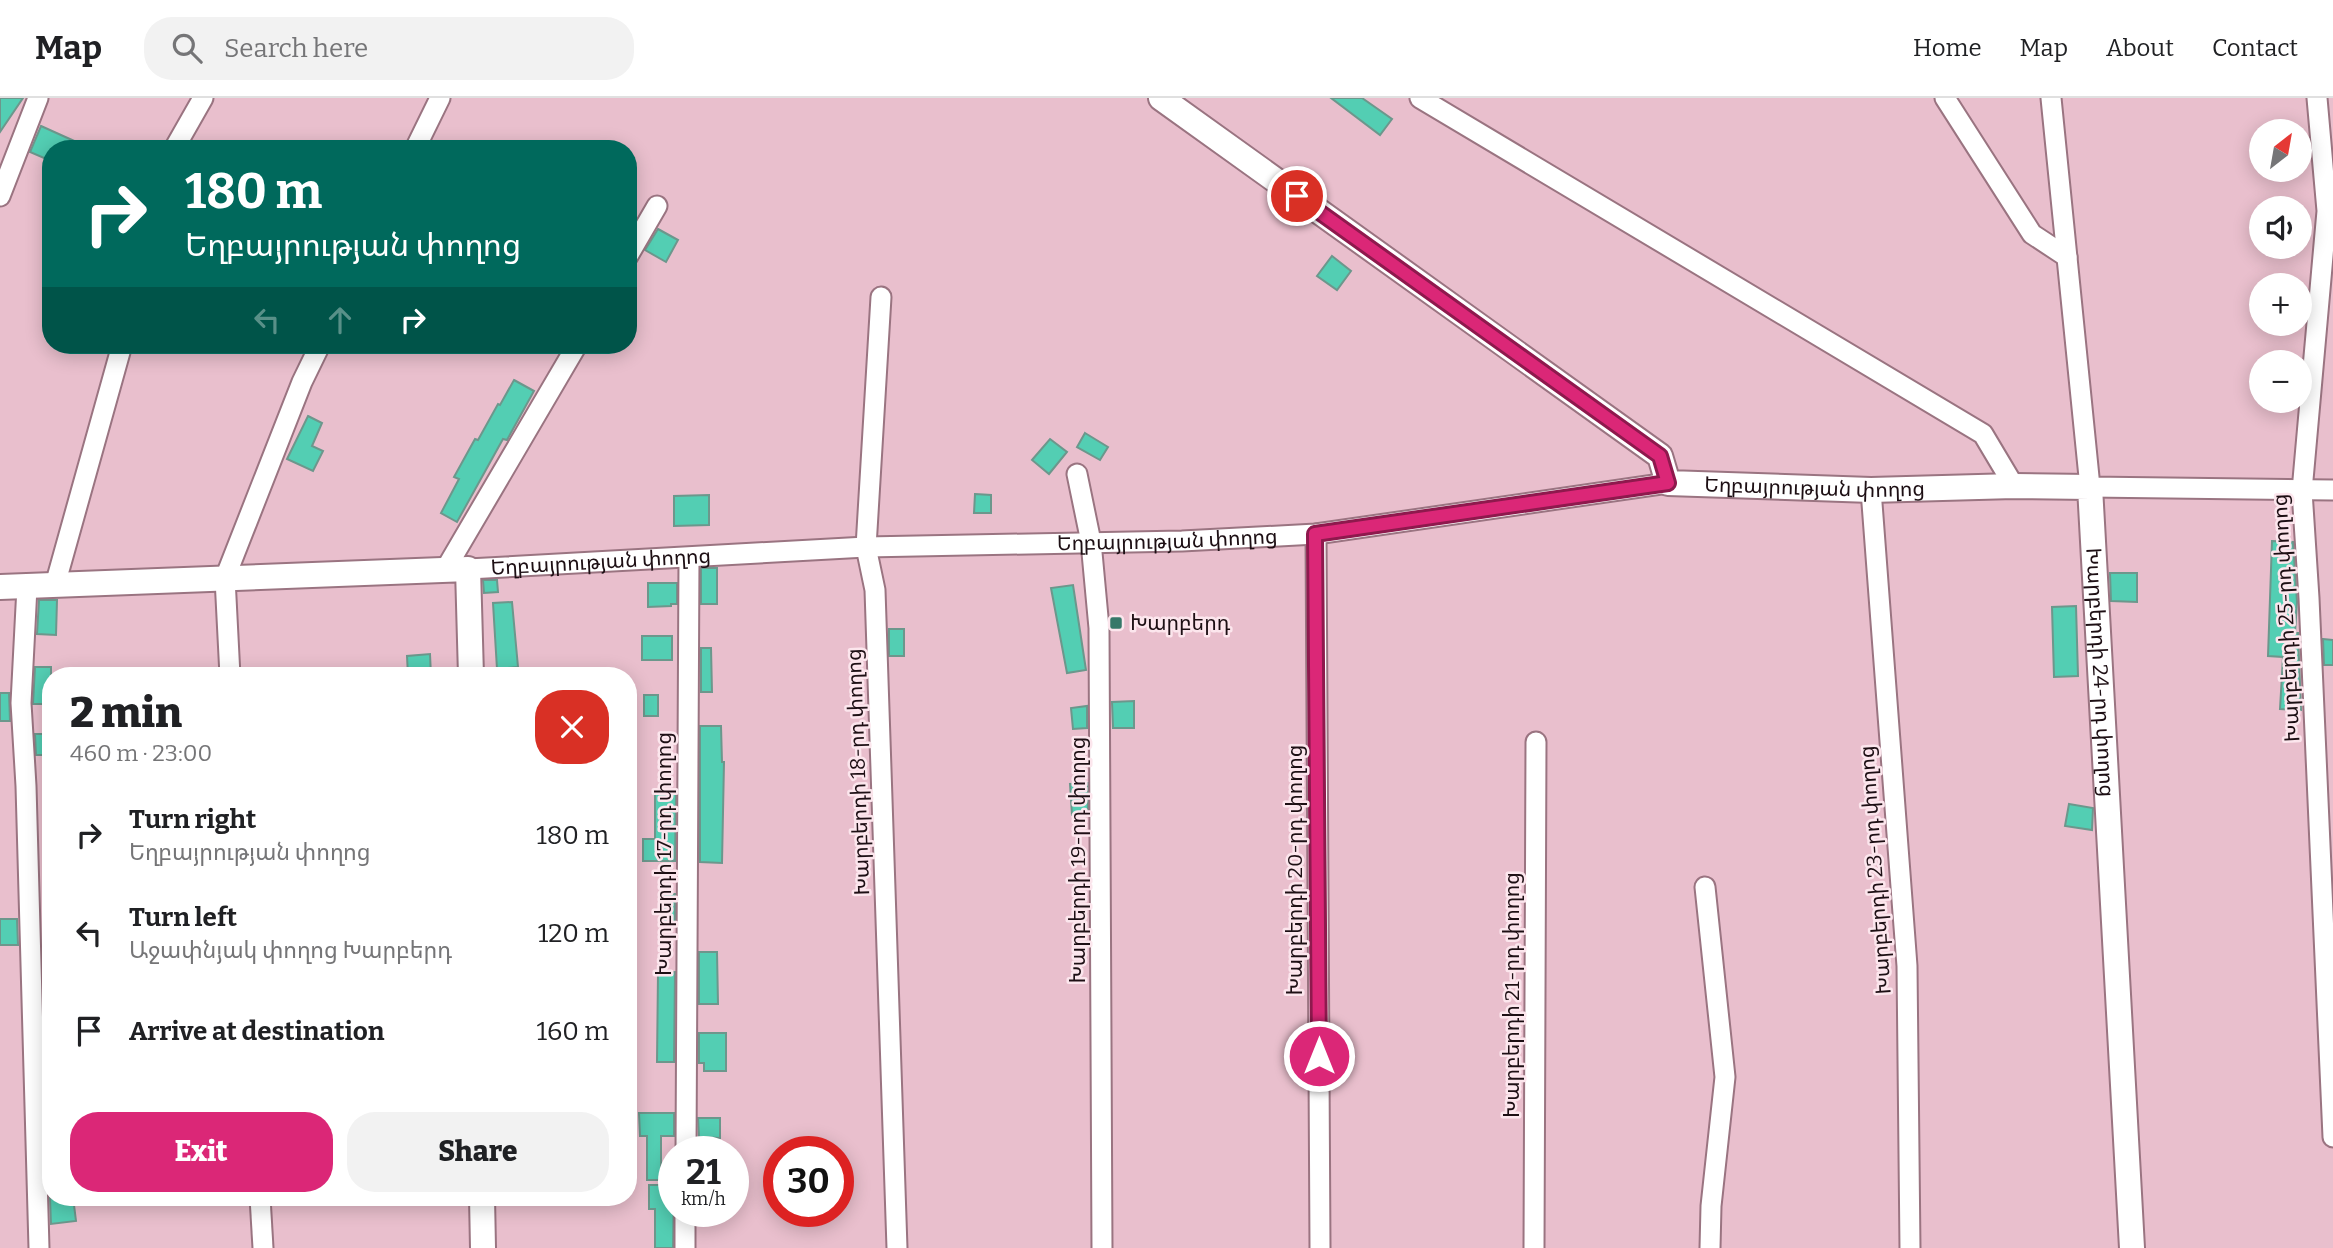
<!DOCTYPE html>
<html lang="en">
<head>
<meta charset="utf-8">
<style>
  body { margin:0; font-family:Bitter,"Noto Sans Armenian",serif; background:#f2f2f2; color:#202124; height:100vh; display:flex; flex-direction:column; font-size:26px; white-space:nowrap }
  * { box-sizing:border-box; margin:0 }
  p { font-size:23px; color:#757577 }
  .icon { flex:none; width:38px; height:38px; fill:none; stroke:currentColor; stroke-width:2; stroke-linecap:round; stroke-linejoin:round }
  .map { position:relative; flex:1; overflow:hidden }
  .drawer { position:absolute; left:42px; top:569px; width:595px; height:539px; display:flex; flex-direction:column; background:#fff; border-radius:28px; box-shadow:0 4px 18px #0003 }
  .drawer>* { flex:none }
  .banner { position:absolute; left:42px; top:42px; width:595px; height:214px; border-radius:28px; box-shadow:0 4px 18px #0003; background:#00695c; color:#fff; overflow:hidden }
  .needle { width:46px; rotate:31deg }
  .fabs { position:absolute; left:2249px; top:21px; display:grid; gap:14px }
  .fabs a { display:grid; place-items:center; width:63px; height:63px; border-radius:50%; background:#fff; box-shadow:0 4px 18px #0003; font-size:35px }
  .speed { position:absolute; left:658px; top:1038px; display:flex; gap:14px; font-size:35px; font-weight:700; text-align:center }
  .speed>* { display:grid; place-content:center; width:91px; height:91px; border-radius:50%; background:#fff; box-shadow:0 4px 18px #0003; line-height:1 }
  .speed small { font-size:18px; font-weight:400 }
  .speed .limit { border:10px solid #d22; background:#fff; color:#111 }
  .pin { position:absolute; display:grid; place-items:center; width:60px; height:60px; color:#fff; margin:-30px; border:4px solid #fff; border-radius:50%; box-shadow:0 2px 7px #0007 }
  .me { position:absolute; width:77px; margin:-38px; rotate:0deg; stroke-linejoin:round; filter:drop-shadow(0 0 5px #0008) }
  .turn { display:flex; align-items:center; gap:24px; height:147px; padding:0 28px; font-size:32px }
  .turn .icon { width:91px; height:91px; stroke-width:2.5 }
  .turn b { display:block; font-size:49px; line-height:60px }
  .lanes { display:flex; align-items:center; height:66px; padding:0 28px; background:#0003; justify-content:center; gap:35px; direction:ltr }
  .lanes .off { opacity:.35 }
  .round { display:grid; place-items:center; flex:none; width:74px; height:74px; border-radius:28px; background:#f2f2f2 }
  .summary { display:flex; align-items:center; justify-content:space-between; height:119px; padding:0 28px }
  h1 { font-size:42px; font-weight:800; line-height:52px }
  .action { display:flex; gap:14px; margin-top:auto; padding:14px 28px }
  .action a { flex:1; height:80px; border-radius:28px; background:#db2777; color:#fff; font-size:28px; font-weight:800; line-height:80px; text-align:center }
  .action a+a { background:#f2f2f2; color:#202124 }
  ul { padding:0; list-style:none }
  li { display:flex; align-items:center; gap:21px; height:98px; padding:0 28px }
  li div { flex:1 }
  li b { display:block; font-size:26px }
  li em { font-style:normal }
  header { display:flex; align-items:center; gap:42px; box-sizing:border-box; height:98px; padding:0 35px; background:#fff; border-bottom:2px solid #e0e0e0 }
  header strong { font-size:33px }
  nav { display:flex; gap:38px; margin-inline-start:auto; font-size:24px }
  .search { width:490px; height:63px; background:#f2f2f2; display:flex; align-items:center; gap:18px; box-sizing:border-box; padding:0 24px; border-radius:28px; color:#757577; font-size:26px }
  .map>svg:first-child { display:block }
  .building { fill:#53ceb3; stroke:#6c978c; stroke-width:2 }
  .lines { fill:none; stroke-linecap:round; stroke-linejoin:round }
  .minor-casing { stroke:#9a7481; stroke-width:23 }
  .tertiary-casing { stroke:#9a7481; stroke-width:28 }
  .minor { stroke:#fff; stroke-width:19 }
  .tertiary { stroke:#fff; stroke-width:24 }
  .route-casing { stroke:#8e194d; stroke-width:18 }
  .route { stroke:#db2777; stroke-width:12 }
  .poi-dot { fill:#367869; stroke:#fce6ed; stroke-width:2.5 }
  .labels { text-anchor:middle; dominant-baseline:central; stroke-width:5; stroke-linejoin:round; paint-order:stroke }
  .street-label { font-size:21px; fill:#1d0f14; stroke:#fce6ed }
  .poi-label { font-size:21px; fill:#1d0f14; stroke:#fce6ed; text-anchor:start }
</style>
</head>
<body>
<header>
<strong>Map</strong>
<div class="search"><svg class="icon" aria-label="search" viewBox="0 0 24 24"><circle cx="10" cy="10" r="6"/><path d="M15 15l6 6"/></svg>Search here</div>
<nav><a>Home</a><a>Map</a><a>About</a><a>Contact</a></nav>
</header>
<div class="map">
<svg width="2333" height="1150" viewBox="0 0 2333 1150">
  <rect width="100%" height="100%" fill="#e9bfcd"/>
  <g class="building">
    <polygon points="0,0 23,0 0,34"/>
    <polygon points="1331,0 1362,0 1392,21 1380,37"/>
    <polygon points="41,28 92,51 51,51 51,63 30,54"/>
    <polygon points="658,131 678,142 666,164 645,152"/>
    <polygon points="1332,158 1351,173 1337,192 1317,178"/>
    <polygon points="514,282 534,293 507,342 503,341 457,424 441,415 459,381 454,379 475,341 478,342 498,306 500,307"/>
    <polygon points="308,318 322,325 312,348 323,353 313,373 287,361"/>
    <polygon points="1085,335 1108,349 1100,362 1077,349"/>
    <polygon points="1050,341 1067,354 1049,376 1032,362"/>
    <polygon points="975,396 991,397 991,415 974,415"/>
    <polygon points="709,397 709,427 674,428 674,398"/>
    <polygon points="2272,443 2293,444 2297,504 2295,535 2298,535 2301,612 2280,611 2283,559 2268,558"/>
    <rect x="701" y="470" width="16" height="36"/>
    <polygon points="2110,475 2137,475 2137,504 2111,503"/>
    <polygon points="483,482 497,482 498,494 484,495"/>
    <polygon points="648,485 677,485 677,506 671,506 671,508 648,509"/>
    <polygon points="1073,487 1086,572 1067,575 1051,490"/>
    <polygon points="39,502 57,502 56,537 37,536"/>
    <polygon points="512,504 518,569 497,571 493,505"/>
    <polygon points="2076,508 2078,578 2054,579 2052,509"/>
    <rect x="889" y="531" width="15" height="27"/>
    <rect x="642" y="538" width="30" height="24"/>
    <polygon points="2323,541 2333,542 2333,567 2324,567"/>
    <polygon points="701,550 711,550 712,594 701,594"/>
    <polygon points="430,556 431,578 408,578 407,558"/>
    <polygon points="35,569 51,569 51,606 33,606"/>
    <polygon points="0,595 9,595 10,623 0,623"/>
    <rect x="644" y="597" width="14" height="21"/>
    <polygon points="1134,603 1134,630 1113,630 1112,604"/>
    <polygon points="1087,608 1087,630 1073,631 1071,610"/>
    <polygon points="700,628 721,628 722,664 724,664 722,765 700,764"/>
    <polygon points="35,636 51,636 51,657 36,657"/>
    <polygon points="1088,685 1088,716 1072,717 1070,686"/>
    <polygon points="676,695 675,763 643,763 643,741 655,741 655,696"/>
    <polygon points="2069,706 2093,710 2092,732 2065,728"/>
    <rect x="663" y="796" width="12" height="30"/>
    <polygon points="0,821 17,821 18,847 0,847"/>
    <polygon points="699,854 717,854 718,906 699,906"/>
    <polygon points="675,874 674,964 657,964 658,875"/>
    <polygon points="699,935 726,935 726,973 704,973 704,965 699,965"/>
    <polygon points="639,1015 674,1015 674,1038 661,1038 661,1082 647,1082 647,1038 640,1038"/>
    <polygon points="698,1020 720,1020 720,1040 699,1039"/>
    <polygon points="649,1087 674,1087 673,1150 655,1150 655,1111 649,1111"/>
    <polygon points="73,1099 76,1123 51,1126 50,1100"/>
  </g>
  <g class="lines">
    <defs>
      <g id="minor">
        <polyline points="1420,0 1983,336 2014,388"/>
        <polyline points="1945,0 2032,136 2067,159"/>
        <polyline points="2051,0 2090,389 2333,392"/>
        <polyline points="2317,0 2327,113 2302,393 2309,500 2333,1039"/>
        <polyline points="174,51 203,0"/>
        <polyline points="415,51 440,0"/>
        <polyline points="0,98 38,0"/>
        <polyline points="628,158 657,108"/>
        <polyline points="881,199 866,449 875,492 897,1150"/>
        <polyline points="1077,376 1091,444 1099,530 1102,1150"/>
        <polyline points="1871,392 1907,868 1910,1150"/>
        <polyline points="1316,436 1320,1150"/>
        <path id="s1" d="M468,471L866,449L1182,443L1316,436L1668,385"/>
        <polyline points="445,472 577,247"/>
        <polyline points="55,487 122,247"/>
        <polyline points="27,489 21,605 26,688 39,1150"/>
        <polyline points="230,578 225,480 302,284 320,247"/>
        <polyline points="1705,789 1725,979 1711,1108 1710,1150"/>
        <polyline points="686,1054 689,460"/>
        <polyline points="260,1099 263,1150"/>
        <polyline points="685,1150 685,1113"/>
        <polyline points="1534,1150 1536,644"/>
      </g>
      <g id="tertiary">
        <path id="s2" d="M1161,0L1660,358L1668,385L1871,392L2014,388L2090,389L2132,1150"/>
        <polyline points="0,489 468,471 471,578"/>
        <polyline points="482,1099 483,1150"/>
      </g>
    </defs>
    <use href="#minor" class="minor-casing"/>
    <use href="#tertiary" class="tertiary-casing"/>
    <use href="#minor" class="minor"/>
    <use href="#tertiary" class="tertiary"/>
  </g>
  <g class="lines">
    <defs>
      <polyline id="route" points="1297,98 1660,358 1668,385 1315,436 1319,958"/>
    </defs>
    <use href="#route" class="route-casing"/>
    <use href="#route" class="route"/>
  </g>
  <rect class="poi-dot" x="1109" y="518" width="14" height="14" rx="3.5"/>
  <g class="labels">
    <g class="street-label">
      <text stroke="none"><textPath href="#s2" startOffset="789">Եղբայրության փողոց</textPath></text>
      <text stroke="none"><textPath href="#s1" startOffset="700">Եղբայրության փողոց</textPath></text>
      <text stroke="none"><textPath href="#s1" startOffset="133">Եղբայրության փողոց</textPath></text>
      <text transform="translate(2286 520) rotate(-93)">Խարբերդի 25-րդ փողոց</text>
      <text stroke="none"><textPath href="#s2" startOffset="1250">Խարբերդի 24-րդ փողոց</textPath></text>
      <text transform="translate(858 674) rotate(-92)">Խարբերդի 18-րդ փողոց</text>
      <text transform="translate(664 756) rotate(-90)">Խարբերդի 17-րդ փողոց</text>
      <text transform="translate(1078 762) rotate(-90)">Խարբերդի 19-րդ փողոց</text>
      <text transform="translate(1295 772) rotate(-90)">Խարբերդի 20-րդ փողոց</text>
      <text transform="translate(1875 772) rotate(-94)">Խարբերդի 23-րդ փողոց</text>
      <text transform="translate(1512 897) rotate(-90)">Խարբերդի 21-րդ փողոց</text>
    </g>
    <g class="poi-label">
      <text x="1130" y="525">Խարբերդ</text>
    </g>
  </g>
</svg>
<div class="fabs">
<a><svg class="needle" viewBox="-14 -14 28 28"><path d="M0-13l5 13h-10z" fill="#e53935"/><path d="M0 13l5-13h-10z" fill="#757577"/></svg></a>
<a><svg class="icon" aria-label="sound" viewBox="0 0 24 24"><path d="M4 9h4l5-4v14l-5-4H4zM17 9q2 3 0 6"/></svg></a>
<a>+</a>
<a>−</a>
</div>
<div class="speed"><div>21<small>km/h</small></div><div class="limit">30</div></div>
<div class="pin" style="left:1297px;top:98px;background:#d93025"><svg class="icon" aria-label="arrive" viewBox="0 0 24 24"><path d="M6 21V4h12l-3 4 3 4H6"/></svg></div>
<svg class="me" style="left:1319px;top:958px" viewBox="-20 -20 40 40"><circle r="17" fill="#db2777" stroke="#fff" stroke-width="3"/><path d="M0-11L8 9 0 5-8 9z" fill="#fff"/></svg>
<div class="banner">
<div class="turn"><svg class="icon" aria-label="right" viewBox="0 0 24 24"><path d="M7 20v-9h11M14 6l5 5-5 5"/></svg><div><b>180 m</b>Եղբայրության փողոց</div></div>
<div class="lanes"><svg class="icon off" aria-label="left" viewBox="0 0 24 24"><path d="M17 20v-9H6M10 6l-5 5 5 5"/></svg><svg class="icon off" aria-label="ahead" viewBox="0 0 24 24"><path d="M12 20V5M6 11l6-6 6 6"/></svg><svg class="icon" aria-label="right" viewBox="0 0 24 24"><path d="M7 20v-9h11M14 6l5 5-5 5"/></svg></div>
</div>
<section class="drawer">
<div class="summary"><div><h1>2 min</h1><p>460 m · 23:00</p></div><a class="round" style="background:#d93025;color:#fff"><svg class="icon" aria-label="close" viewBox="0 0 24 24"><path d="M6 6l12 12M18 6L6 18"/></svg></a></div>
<ul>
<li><svg class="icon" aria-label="right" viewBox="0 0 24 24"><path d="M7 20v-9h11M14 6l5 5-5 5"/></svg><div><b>Turn right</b><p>Եղբայրության փողոց</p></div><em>180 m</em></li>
<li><svg class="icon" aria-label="left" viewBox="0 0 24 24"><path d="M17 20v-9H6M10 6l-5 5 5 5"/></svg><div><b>Turn left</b><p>Աջափնյակ փողոց Խարբերդ</p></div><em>120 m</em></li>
<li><svg class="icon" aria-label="arrive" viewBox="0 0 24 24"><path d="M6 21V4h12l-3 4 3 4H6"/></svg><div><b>Arrive at destination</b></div><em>160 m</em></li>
</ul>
<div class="action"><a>Exit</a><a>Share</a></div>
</section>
</div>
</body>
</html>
